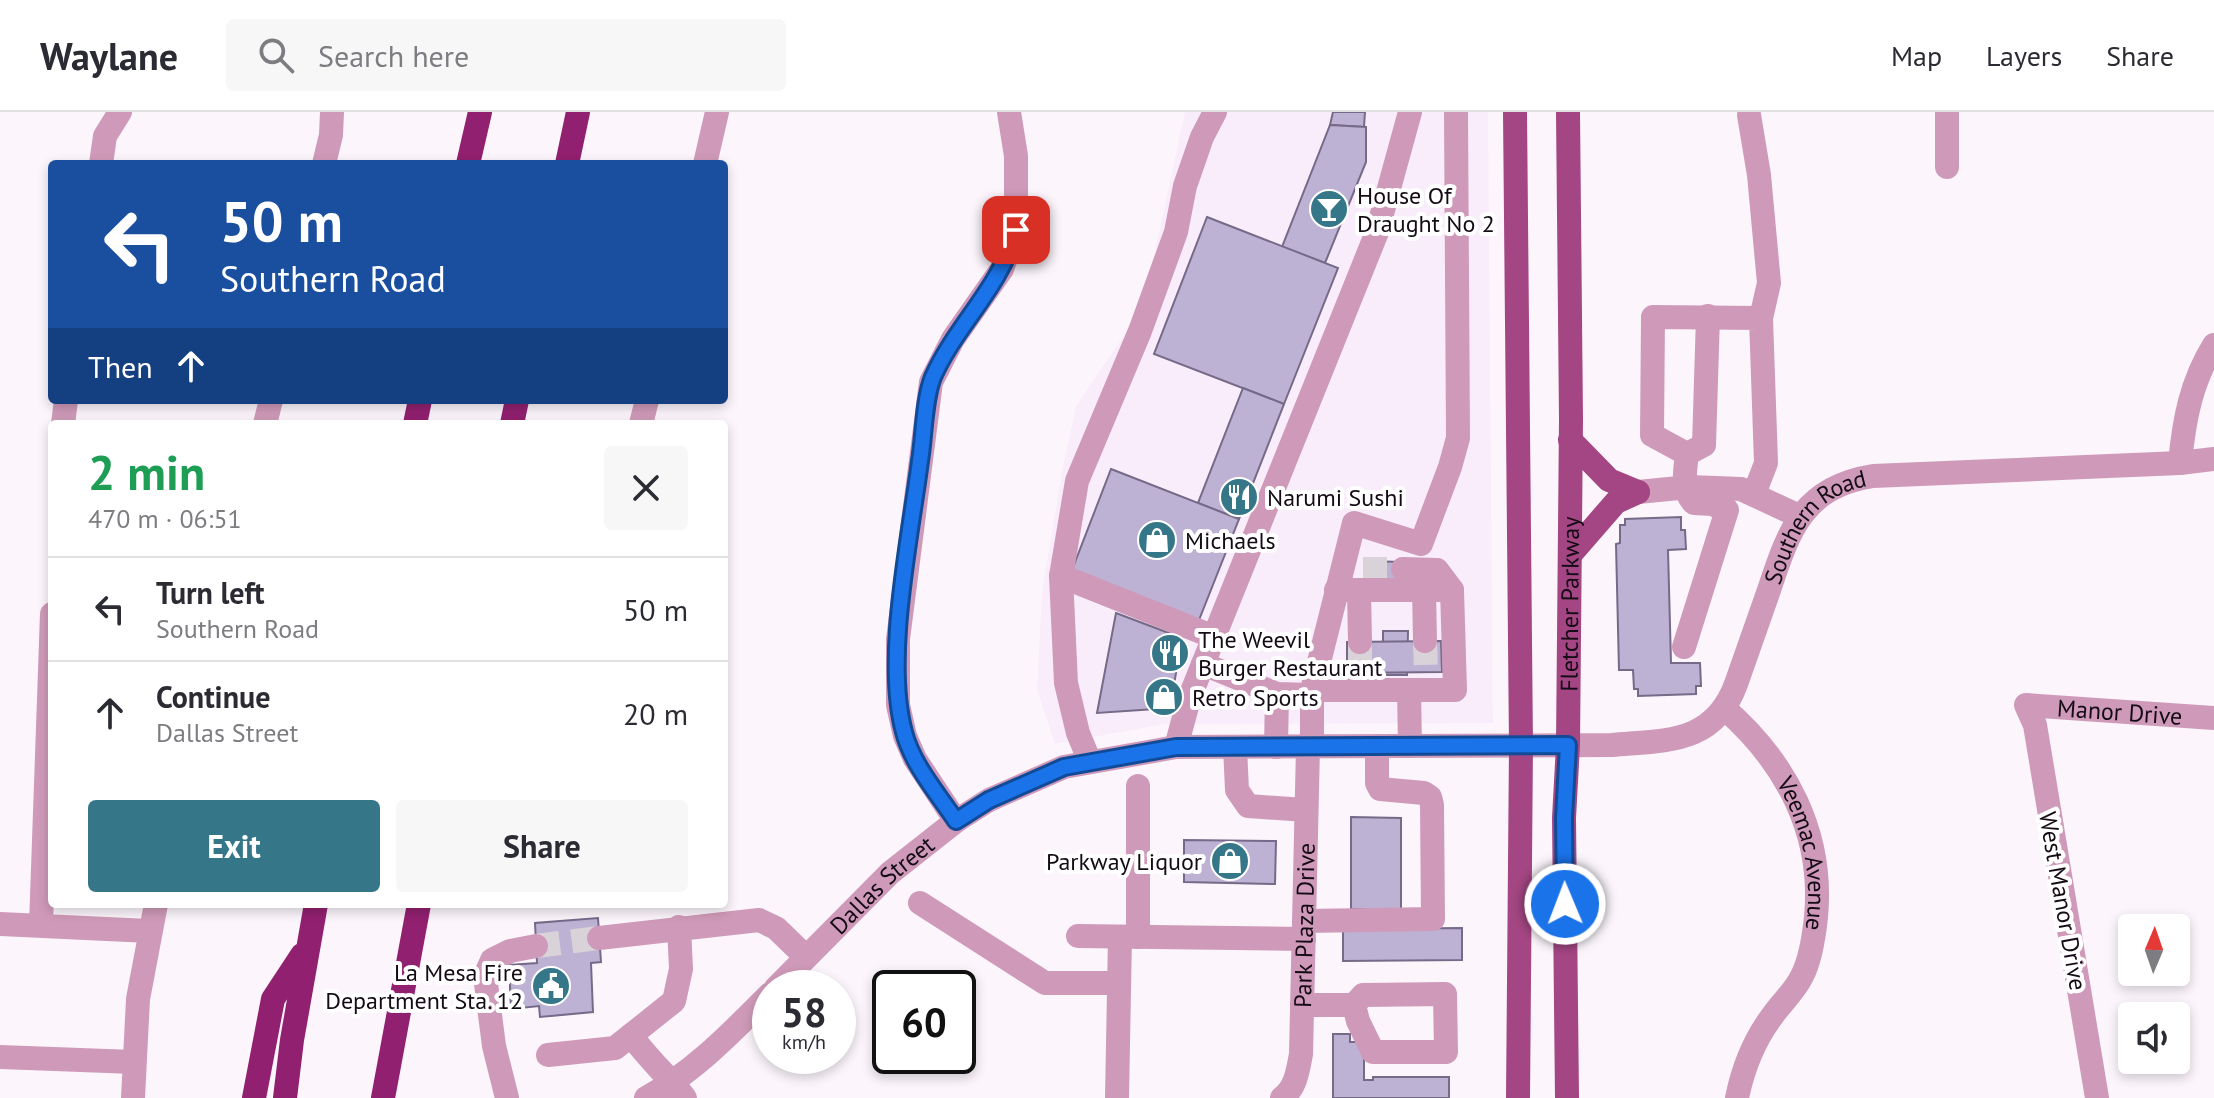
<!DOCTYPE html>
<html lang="en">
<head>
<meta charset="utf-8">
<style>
  body { margin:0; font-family:"PT Sans",sans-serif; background:#f7f7f7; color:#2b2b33; height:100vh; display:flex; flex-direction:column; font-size:30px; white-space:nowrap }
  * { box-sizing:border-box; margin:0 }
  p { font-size:26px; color:#7c7c81 }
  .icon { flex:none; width:44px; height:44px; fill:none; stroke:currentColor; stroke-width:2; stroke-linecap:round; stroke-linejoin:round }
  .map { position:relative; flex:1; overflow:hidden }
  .sheet { position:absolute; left:48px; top:308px; width:680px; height:488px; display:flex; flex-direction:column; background:#fff; border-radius:8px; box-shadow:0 4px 12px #0003 }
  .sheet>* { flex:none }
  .top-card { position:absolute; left:48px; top:48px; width:680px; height:244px; border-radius:8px; box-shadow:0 4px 12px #0003; background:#1a4fa0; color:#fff; overflow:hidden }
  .needle { width:52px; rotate:2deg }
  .fabs { position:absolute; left:2118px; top:802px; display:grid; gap:16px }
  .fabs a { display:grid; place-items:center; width:72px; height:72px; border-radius:8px; background:#fff; box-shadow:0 4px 12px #0003; font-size:40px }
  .speed { position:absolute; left:752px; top:858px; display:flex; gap:16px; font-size:40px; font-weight:700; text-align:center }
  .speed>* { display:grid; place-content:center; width:104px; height:104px; border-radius:50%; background:#fff; box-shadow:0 4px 12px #0003; line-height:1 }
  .speed small { font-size:20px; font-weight:400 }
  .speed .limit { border:4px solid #111; border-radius:12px; background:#fff; color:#111 }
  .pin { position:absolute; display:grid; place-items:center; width:68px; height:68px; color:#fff; margin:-34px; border-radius:16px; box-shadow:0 4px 12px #0006 }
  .me { position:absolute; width:88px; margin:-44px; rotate:359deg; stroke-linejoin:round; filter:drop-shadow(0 0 6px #0008) }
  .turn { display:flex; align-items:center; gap:28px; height:168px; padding:0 40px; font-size:36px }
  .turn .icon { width:104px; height:104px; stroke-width:2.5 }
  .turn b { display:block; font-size:56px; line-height:68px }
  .then { display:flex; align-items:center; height:76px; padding:0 40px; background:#0003; gap:16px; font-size:30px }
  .round { display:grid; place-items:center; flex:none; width:84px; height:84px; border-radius:8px; background:#f7f7f7 }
  .summary { display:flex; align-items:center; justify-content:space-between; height:136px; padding:0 40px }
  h1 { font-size:48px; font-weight:600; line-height:60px; color:#1e9e55 }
  .action { display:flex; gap:16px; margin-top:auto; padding:16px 40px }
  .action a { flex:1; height:92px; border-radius:8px; background:#357789; color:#fff; font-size:32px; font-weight:600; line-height:92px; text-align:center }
  .action a+a { background:#f7f7f7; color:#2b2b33 }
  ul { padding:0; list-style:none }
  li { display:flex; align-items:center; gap:24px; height:104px; padding:0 40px; border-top:2px solid #e1e1e2 }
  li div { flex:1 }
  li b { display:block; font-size:30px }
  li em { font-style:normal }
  header { display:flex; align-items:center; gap:48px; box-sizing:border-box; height:112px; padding:0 40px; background:#fff; border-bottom:2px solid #e1e1e2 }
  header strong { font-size:38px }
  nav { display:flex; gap:44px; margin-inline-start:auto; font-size:28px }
  .search { width:560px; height:72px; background:#f7f7f7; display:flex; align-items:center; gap:20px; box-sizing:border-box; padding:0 28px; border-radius:8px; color:#7c7c81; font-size:30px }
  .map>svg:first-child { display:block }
  .built { fill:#faedfb }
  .building { fill:#beb2d4; stroke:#756a88; stroke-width:2 }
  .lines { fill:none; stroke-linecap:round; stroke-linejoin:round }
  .minor-tunnel { stroke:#d9d3d9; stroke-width:24; stroke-dasharray:24 12; stroke-linecap:butt }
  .minor { stroke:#cf9ab9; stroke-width:24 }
  .major { stroke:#a44683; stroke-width:24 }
  .highway { stroke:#922070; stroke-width:24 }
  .route-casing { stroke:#114b97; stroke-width:20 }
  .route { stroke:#1a73e8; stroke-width:14 }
  .labels { text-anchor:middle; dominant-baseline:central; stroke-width:8; stroke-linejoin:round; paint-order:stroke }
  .poi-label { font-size:24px; fill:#140b15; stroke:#fff; text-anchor:start }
  .street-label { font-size:24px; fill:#140b15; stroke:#fff }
</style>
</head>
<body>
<header>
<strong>Waylane</strong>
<div class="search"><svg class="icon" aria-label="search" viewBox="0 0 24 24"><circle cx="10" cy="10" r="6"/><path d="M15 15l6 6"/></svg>Search here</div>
<nav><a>Map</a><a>Layers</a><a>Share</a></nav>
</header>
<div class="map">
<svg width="2214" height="986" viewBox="0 0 2214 986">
  <rect width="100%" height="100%" fill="#fcf6fc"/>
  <polygon class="built" points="1185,0 1488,0 1493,611 1165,612 1055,632 1037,578 1042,479 1062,360 1076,294 1143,195"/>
  <g class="building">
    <polygon points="1333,0 1365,0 1364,15 1330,13"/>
    <polygon points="1330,13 1366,15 1366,50 1325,151 1282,135"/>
    <polygon points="1207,105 1338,156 1284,292 1154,242"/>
    <polygon points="1243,276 1284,292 1239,407 1198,391"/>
    <polygon points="1111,357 1239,407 1199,508 1072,458"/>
    <polygon points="1681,405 1681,418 1685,418 1686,437 1668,438 1671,551 1700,551 1701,574 1696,574 1696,582 1638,584 1638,577 1634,577 1633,558 1619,558 1616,432 1620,431 1620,413 1625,413 1625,407"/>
    <polygon points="1364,449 1403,450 1403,467 1364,467"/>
    <polygon points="1116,501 1182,526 1170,596 1097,601"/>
    <polygon points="1383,519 1408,519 1407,563 1383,563"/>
    <polygon points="1441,529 1442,560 1347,561 1347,530"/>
    <polygon points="1351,705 1401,706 1401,797 1351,797"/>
    <polygon points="1184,728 1276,729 1275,772 1184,770"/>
    <polygon points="598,806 601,850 591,851 593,900 540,905 539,894 511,897 509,853 537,851 535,811"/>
    <polygon points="1462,816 1462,848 1343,849 1343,817"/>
    <polygon points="1333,922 1350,922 1350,930 1364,930 1364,968 1373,968 1373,965 1449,965 1449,986 1333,986"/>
  </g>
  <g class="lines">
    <g class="minor-tunnel">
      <polyline points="1363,457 1403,457"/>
      <polyline points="1425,529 1426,560"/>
      <polyline points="1360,530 1360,560"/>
      <polyline points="536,834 599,826"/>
    </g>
    <g class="minor">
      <polyline points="1749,3 1759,63 1769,171 1761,206"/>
      <polyline points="101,52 105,24 120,0"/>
      <polyline points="324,52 331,23 332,0"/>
      <polyline points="705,52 717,0"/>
      <polyline points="1947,55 1947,0"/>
      <polyline points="63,312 66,288"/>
      <polyline points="265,312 271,288"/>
      <polyline points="641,312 647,288"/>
      <polyline points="1687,342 1652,323 1653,205 1761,206 1766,351 1754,382"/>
      <path d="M2180,351C2184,308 2191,270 2214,233"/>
      <polyline points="1638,380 1689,375 1741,377 1799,404"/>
      <polyline points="1403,457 1437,458 1452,478"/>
      <polyline points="1061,464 1214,525"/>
      <polyline points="1359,478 1360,530"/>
      <polyline points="1424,478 1425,529"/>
      <path d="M1684,535L1727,398L1712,392L1694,391C1681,378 1685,359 1687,342L1704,333L1708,204"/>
      <polyline points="1203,552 1277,582 1312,583"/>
      <polyline points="1312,578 1455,578 1452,478 1336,478"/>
      <polyline points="1409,578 1410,634"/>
      <path id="s1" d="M1724,596C1786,650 1824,721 1816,805C1814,824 1811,847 1802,864C1795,879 1782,890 1773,903C1754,928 1743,956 1737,986"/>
      <polyline points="1176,635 1189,587 1377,120 1410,0"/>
      <polyline points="1235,635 1237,678 1248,694 1306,698"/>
      <polyline points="1276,635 1277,582"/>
      <polyline points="1312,635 1312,578 1354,411 1421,432 1450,355 1458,326 1456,0"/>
      <polyline points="1090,650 1078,621 1066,571 1061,464 1077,369 1140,219 1176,120 1185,74 1202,25 1215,0"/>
      <polyline points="1138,674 1138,825"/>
      <polyline points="956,709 915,647 905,624 898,593 898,527 931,270 953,227 1002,157 1016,118 1016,44 1009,0"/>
      <polyline points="920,791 1045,871 1119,871"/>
      <polyline points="1304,809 1433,807 1432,693 1430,685 1424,681 1380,677 1377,671 1377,634"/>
      <polyline points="0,812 149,819"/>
      <polyline points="41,813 52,502"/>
      <polyline points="1078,824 1304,827"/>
      <polyline points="599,826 759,808 776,816 806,845"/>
      <path id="s2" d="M776,876L890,761L956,709L989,688L1064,655L1176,635L1612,633C1667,628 1714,632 1736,572C1747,540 1758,509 1769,478C1789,418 1803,375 1873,364L2180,351L2214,347"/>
      <polyline points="1302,893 1354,893 1363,883 1445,882 1446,940 1373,940 1358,909 1354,893"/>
      <path d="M631,923C647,946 668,964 685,986"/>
      <polyline points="548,943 615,936 674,889 681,857 679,815"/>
      <polyline points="0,945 134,950"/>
      <polyline points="133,986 138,887 156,792"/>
      <polyline points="507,986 494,934 485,864 492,848 510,839 536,834"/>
      <path d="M646,986C694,960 732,920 770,882"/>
      <polyline points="1117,986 1120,825"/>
      <path id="s3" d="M1282,986C1296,976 1298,958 1301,942L1308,635"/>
      <path id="s4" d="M2097,986L2035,613L2026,593L2214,606"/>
    </g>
    <g class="major">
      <polyline points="1515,0 1521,634 1518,986"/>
      <polyline points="1570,328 1609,368 1638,380"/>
      <polyline points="1570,443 1616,390 1638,380"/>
      <path id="s5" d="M1567,986L1564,706L1568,633L1571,307L1568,0"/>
    </g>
    <g class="highway">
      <polyline points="468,52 480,0"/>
      <polyline points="567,52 578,0"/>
      <polyline points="415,312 420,288"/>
      <polyline points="512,312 517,288"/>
      <polyline points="254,986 273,887 302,843"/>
      <polyline points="285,986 292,928 316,792"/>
      <polyline points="383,986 419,792"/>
    </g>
  </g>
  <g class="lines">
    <defs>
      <path id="route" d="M1016,118C1002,174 956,213 933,265C924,287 924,325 920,349C910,427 884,546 904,620C912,652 938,682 956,709L989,688L1064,655L1176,635L1568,633L1564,706L1565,792"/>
    </defs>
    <use href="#route" class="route-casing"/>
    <use href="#route" class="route"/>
  </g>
  <defs>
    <symbol id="bar-disc" viewBox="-11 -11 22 22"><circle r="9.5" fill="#357789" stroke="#fff"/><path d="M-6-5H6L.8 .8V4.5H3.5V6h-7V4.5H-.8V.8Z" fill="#fff"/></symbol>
    <symbol id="restaurant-disc" viewBox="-11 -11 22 22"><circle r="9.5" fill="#357789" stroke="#fff"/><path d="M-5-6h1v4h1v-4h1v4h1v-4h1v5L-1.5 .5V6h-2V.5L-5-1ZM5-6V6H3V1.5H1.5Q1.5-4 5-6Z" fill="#fff"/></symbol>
    <symbol id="shop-disc" viewBox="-11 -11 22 22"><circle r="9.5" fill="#357789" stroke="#fff"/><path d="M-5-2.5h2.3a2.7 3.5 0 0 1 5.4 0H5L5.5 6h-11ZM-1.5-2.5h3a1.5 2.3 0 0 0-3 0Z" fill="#fff"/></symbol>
    <symbol id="civic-disc" viewBox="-11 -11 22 22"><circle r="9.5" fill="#357789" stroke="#fff"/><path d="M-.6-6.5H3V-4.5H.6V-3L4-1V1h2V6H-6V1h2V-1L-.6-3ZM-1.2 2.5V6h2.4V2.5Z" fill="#fff"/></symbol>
  </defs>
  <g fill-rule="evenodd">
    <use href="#bar-disc" x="1307" y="75" width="44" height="44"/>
    <use href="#restaurant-disc" x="1217" y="363" width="44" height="44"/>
    <use href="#shop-disc" x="1135" y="406" width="44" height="44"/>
    <use href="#restaurant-disc" x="1148" y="519" width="44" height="44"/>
    <use href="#shop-disc" x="1142" y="563" width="44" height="44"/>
    <use href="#shop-disc" x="1208" y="727" width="44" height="44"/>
    <use href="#civic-disc" x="529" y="852" width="44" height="44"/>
  </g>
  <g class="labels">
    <g class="poi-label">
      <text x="1357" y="83">House Of<tspan x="1357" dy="28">Draught No 2</tspan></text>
      <text x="1267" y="385">Narumi Sushi</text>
      <text x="1185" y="428">Michaels</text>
      <text x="1198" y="527">The Weevil<tspan x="1198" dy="28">Burger Restaurant</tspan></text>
      <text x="1192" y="585">Retro Sports</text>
      <text x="1202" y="749" text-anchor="end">Parkway Liquor</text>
      <text x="523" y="860" text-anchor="end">La Mesa Fire<tspan x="523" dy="28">Department Sta. 12</tspan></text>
    </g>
    <g class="street-label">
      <text stroke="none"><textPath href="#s2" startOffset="1248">Southern Road</textPath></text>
      <text stroke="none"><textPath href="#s5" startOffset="494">Fletcher Parkway</textPath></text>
      <text stroke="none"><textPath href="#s4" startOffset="494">Manor Drive</textPath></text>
      <text stroke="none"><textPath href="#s1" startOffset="172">Veemac Avenue</textPath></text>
      <text stroke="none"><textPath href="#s2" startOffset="148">Dallas Street</textPath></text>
      <text transform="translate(2063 789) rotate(80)">West Manor Drive</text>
      <text stroke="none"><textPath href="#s3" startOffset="178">Park Plaza Drive</textPath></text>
    </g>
  </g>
</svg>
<div class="fabs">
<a><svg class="needle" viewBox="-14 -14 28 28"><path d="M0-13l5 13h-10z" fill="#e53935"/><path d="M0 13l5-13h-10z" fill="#7c7c81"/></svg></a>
<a><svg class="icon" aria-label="sound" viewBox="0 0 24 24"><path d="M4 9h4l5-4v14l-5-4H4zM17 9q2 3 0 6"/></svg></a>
</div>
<div class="speed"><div>58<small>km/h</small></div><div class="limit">60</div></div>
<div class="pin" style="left:1016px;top:118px;background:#d93025"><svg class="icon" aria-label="arrive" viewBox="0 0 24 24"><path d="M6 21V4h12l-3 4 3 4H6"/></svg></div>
<svg class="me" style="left:1565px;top:792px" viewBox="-20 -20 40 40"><circle r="17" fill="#1a73e8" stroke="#fff" stroke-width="3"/><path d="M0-11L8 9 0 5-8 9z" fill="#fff"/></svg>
<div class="top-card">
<div class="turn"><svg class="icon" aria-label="left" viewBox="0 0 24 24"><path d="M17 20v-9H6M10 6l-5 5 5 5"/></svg><div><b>50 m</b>Southern Road</div></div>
<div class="then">Then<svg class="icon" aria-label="ahead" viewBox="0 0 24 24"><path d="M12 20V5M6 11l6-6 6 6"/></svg></div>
</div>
<section class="sheet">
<div class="summary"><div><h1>2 min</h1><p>470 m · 06:51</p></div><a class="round"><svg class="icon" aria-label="close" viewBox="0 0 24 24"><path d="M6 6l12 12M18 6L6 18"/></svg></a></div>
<ul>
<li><svg class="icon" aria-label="left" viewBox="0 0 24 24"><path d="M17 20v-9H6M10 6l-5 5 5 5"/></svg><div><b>Turn left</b><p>Southern Road</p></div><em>50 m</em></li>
<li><svg class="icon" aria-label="ahead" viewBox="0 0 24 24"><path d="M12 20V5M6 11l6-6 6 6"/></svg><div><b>Continue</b><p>Dallas Street</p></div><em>20 m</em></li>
</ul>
<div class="action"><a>Exit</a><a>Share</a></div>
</section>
</div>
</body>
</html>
